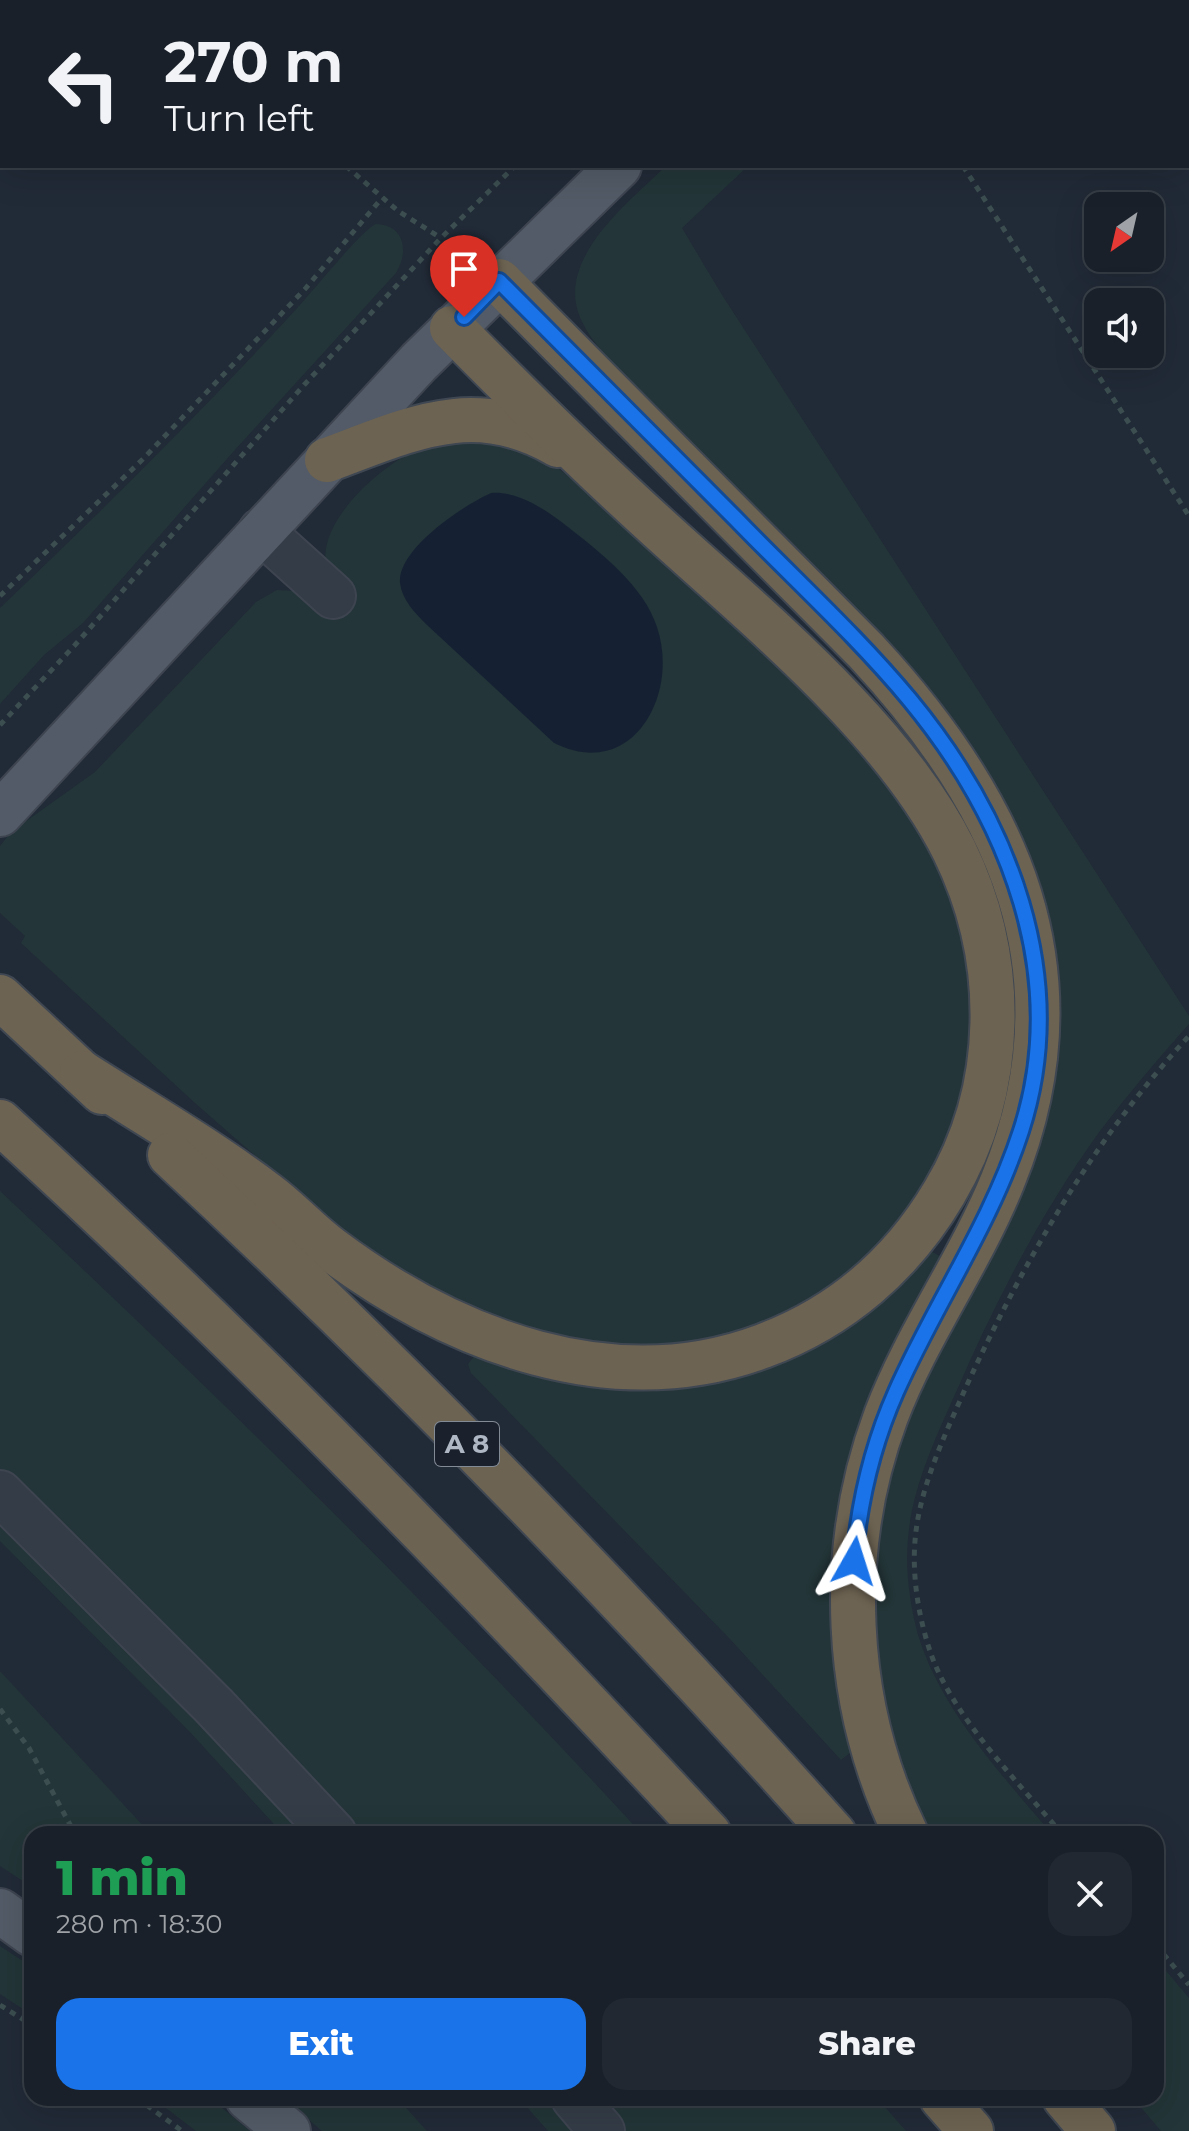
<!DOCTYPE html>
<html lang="en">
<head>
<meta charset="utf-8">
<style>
  body { margin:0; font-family:Montserrat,sans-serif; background:#222831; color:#f1f3f6; height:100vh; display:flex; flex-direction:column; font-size:30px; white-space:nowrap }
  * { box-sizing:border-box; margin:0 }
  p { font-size:26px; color:#9fa3a8 }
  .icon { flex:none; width:44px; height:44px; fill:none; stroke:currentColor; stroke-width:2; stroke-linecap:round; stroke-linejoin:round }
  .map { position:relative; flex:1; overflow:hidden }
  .details { position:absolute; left:24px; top:1826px; width:1140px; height:280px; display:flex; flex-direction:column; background:#192029; border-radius:24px; box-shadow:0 8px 32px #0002,0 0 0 2px #373e46 }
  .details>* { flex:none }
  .guide { position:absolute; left:0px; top:0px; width:1190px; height:168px; box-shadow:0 8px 32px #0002,0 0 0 2px #373e46; background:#192029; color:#f1f3f6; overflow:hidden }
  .needle { width:52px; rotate:214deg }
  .fabs { position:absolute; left:1084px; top:192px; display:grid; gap:16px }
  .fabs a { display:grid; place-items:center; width:80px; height:80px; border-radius:16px; background:#192029; box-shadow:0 8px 32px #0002,0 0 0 2px #373e46; font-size:40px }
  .pin { position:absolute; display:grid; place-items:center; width:68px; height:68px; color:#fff; margin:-82px -34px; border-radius:50% 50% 50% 0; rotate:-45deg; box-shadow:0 0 8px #0007 }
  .pin .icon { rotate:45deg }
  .me { position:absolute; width:88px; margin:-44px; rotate:6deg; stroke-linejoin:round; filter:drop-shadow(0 0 6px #0008) }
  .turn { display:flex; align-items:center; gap:28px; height:168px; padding:0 32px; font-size:36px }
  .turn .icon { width:104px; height:104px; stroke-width:2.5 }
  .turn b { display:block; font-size:56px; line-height:68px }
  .round { display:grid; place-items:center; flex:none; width:84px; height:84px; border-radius:24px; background:#222831 }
  .summary { display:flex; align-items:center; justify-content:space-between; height:136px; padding:0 32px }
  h1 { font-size:48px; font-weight:800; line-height:60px; color:#1e9e55 }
  .cta { display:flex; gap:16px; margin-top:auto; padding:16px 32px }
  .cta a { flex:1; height:92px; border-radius:24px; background:#1a73e8; color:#fff; font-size:32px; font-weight:800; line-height:92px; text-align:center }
  .cta a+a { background:#222831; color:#f1f3f6 }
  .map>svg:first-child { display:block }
  .green { fill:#233538 }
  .water { fill:#152133 }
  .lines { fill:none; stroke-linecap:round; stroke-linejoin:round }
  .minor-casing { stroke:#3e4551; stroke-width:48 }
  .major-casing { stroke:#3e4551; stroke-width:48 }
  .highway-casing { stroke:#3f4752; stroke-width:48 }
  .path { stroke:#3c4e50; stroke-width:5; stroke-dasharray:6 6; stroke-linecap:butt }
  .minor { stroke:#343c47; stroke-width:44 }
  .major { stroke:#525b67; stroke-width:44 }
  .highway { stroke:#6d6352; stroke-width:44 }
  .route-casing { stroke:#114b97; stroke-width:20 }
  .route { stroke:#1a73e8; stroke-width:14 }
  .labels { text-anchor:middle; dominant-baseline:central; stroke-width:8; stroke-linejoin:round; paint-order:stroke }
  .shield { fill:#1a212c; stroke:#828a96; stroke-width:2 }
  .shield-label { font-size:26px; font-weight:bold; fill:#afb7c4 }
</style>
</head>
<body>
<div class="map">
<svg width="1189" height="2131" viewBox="0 0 1189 2131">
  <rect width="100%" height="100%" fill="#212a37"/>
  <g class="green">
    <path d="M666,166H748L682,228L722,295L1189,1016V1024C1158,1059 1128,1094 1100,1131C1042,1211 996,1300 957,1390C936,1437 912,1487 908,1539C905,1570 910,1605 918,1635C941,1710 1002,1775 1052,1834H927L888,1738L870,1593L890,1458L1050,1074L958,730L902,658L870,624L608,359C596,344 584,330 578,312C560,255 630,201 666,166Z"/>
    <path d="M376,224C405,225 409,252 396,273L233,452L83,623L44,655L0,704V608C99,514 196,417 289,317C306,300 361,230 376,224Z"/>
    <path d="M482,439L544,457L652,543L861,746L929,839L966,931L973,1053L944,1154L888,1240L819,1298L735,1337L619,1351L487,1319L355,1243L195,1103L21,943L25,936L0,913V846L11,832L95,772L256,602L277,590L295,591L326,564C318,519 386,460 426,446C442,440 464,441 482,439Z"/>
    <path d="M0,1191C221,1398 437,1611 642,1834H283L189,1731L0,1541Z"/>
    <polygon points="927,1249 945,1259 896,1352 855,1749 841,1760 729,1638 471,1373 468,1364 476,1354 636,1386"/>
    <polygon points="0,1671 147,1830 152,1834 32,1834 32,1887 0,1866"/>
    <polygon points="0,1946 32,1967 32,2015 0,1994"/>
    <polygon points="1156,1959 1189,1998 1189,2131 1161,2131 1133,2098 1156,2098"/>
    <polygon points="153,2098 210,2098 250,2131 196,2131"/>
    <polygon points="284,2098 397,2098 427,2131 322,2131"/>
    <polygon points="519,2098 877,2098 906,2131 548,2131"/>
  </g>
  <path class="water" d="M491,493C520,491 546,510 568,527C601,553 644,586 657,627C680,695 632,782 554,743L427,625C415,613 402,600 400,583C397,549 464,505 491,493Z"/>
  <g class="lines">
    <defs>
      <g id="minor">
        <polyline points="261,531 333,596"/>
        <polyline points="0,1493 214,1706 334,1834"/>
        <polyline points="574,2098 602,2131"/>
      </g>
      <g id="major">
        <polyline points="792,2 794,0"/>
        <polyline points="0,814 419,362 619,166"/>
        <polyline points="0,1911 32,1934"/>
        <polyline points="248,2098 288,2131"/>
      </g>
      <g id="highway">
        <path d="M499,281L866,651C1009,805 1087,973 1003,1180C970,1262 917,1334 886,1416C836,1550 843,1705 906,1834"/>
        <path d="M327,460C411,429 474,396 558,445"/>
        <polyline points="0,997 102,1092"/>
        <path d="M82,1073C143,1112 209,1150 267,1194C290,1211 308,1232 331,1249C454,1341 613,1402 763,1346C841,1317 902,1264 944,1193C1007,1088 1007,958 954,850C895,731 762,622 664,533C591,467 521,398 452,328"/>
        <path d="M0,1122C248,1348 481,1588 709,1834"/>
        <path d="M170,1155C402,1370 623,1598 834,1834"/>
        <polyline points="942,2098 971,2131"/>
        <polyline points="1065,2098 1093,2131"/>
      </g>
    </defs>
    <use href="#minor" class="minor-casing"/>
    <use href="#major" class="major-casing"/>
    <use href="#highway" class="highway-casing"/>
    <g class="path">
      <polyline points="120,0 122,2"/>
      <polyline points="678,2 680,0"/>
      <polyline points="886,2 887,0"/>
      <polyline points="346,166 398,211 441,238"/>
      <polyline points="963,166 1189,516"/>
      <polyline points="0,596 143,459 305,289 382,198"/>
      <polyline points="0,725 75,645 304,385 441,238 515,166"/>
      <polyline points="0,1709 29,1748 75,1834"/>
      <path d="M1062,1834C1019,1783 953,1717 931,1654C919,1619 912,1578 915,1541C919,1488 945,1435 966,1387C1025,1259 1093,1140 1189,1036"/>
      <polyline points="1156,1945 1189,1985"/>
      <polyline points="0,2005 32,2025"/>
      <polyline points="137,2098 182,2131"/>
    </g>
    <use href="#minor" class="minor"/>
    <use href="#major" class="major"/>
    <use href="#highway" class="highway"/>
  </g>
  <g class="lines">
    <defs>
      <path id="route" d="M464,317L499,281C578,360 657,440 736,519C794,579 857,636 910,700C1009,820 1071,977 1021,1131C991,1224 935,1304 896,1392C872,1446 859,1503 854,1561"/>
    </defs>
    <use href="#route" class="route-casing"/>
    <use href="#route" class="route"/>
  </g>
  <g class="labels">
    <rect class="shield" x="435" y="1422" width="64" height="44" rx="6"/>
    <g class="shield-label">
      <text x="467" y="1444">A 8</text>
    </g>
  </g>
</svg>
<div class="fabs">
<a><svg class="needle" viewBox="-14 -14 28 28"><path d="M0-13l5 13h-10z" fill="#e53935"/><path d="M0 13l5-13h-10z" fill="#9fa3a8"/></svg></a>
<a><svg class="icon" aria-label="sound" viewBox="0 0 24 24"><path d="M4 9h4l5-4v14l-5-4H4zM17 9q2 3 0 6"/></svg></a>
</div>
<div class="pin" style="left:464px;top:317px;background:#d93025"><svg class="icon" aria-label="arrive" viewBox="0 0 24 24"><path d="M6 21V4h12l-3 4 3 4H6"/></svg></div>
<svg class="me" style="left:854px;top:1561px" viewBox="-20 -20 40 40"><path d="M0-17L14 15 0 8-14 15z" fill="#1a73e8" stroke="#fff" stroke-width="4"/></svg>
<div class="guide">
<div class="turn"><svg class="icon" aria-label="left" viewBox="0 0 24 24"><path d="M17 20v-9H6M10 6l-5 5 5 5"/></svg><div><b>270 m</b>Turn left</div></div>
</div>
<section class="details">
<div class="summary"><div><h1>1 min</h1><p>280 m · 18:30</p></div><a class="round"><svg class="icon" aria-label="close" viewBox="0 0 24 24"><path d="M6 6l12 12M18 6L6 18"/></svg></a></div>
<div class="cta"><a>Exit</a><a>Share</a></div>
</section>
</div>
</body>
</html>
